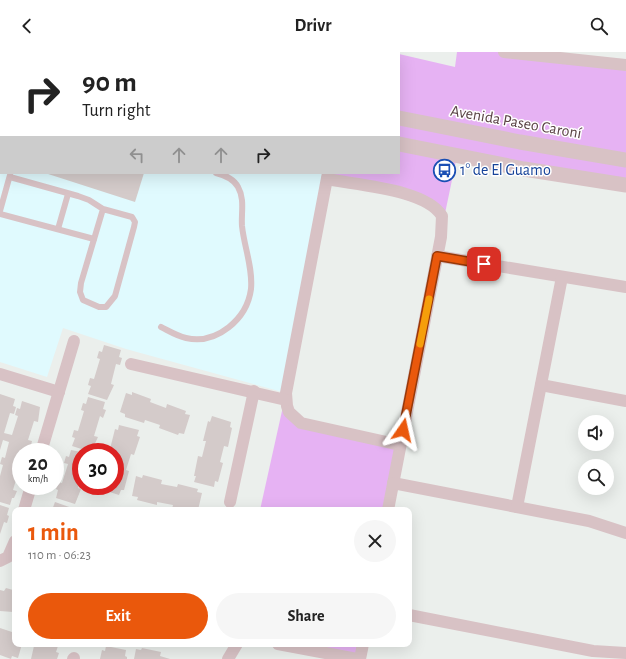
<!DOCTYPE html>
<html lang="en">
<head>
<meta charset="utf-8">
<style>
  body { margin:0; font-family:"Alegreya Sans",sans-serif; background:#f6f6f6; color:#222; height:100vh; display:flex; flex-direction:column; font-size:15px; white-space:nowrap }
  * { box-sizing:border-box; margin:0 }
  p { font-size:13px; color:#767676 }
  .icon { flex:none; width:22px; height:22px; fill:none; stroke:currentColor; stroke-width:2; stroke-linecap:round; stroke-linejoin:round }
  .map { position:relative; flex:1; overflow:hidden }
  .panel { position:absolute; left:12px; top:455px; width:400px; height:140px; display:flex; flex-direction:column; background:#fff; border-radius:8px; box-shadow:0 4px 16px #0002 }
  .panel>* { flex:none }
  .guide { position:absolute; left:0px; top:0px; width:400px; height:122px; box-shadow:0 4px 16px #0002; background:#fff; color:#222; overflow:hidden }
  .buttons { position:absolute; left:578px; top:363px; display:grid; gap:8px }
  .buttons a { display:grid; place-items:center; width:36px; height:36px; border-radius:50%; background:#fff; box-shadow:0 4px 16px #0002; font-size:20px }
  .speed { position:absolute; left:12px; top:391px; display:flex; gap:8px; font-size:20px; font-weight:700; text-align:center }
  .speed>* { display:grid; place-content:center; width:52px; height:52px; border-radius:50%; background:#fff; box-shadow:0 4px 16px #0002; line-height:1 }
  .speed small { font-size:10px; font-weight:400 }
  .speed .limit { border:6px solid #d22; background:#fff; color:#111 }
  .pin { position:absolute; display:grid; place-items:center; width:34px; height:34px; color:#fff; margin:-17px; border-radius:8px; box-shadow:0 2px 6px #0006 }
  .me { position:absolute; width:44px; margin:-22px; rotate:11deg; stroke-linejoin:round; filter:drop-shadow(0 0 3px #0008) }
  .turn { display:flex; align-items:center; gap:14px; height:84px; padding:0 16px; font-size:18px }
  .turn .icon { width:52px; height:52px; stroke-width:2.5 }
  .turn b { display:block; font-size:28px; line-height:34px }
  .lanes { display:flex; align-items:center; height:38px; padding:0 16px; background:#0003; justify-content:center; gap:20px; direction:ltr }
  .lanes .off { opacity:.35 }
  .round { display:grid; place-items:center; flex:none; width:42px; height:42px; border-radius:21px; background:#f6f6f6 }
  .overview { display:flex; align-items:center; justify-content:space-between; height:68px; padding:0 16px }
  h1 { font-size:24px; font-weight:600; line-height:30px; color:#ea580c }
  .button { display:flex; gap:8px; margin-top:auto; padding:8px 16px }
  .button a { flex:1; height:46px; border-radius:24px; background:#ea580c; color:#fff; font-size:16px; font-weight:600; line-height:46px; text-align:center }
  .button a+a { background:#f6f6f6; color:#222 }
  header { display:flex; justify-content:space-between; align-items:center; height:52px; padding:0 16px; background:#fff; font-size:18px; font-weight:600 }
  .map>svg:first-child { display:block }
  .commercial { fill:#e0fafe }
  .green { fill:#e6b2f3 }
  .building { fill:#d4cbca }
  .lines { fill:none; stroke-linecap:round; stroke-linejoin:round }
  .service { stroke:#d8c2c5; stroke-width:6 }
  .minor { stroke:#d8c2c5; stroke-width:12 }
  .tertiary { stroke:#d8c2c5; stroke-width:15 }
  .route-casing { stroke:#983908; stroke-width:10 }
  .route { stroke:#ea580c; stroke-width:7 }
  .slow { stroke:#f59e0b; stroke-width:7 }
  .labels { text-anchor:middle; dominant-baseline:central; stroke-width:3; stroke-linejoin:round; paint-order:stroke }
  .street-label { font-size:16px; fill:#5a4245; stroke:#fff }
  .transit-label { font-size:16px; fill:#164399; stroke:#fff; text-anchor:start }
</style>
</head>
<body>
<header><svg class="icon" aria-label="back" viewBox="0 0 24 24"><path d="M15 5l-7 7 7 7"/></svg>Drivr<svg class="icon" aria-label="search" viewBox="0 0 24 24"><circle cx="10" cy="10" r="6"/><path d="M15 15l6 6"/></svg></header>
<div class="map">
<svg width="626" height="607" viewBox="0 0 626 607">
  <rect width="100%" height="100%" fill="#ebefec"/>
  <polygon class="commercial" points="0,0 78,1 1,1 1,121 328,121 286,341 126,297 63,276 47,325 0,310"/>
  <g class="green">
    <polygon points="75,0 392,0 396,1 78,1"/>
    <polygon points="457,0 504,0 626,13 626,133 457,104 443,171 439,159 328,121 399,121 399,2 455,15"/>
    <polygon points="286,341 292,365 400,393 388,458 260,458"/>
    <polygon points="278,592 363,592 360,607"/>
  </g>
  <g class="building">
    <polygon points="45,121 144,121 135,150"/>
    <polygon points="104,293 121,298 119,305 122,306 120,313 116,312 111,332 114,333 107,348 88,342 91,334 88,333 90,326 94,327 100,307 97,306 99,299 102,300"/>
    <polygon points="132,340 151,347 150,350 166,356 167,352 186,359 185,362 190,363 184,382 179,381 178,383 159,376 160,373 145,368 144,371 125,365 125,362 120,360 126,341 132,343"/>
    <polygon points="0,342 15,347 13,354 16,355 14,362 10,361 4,381 12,383 18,364 15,363 17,356 20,357 22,349 40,355 38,370 34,369 28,388 32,389 30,397 27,396 26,400 21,400 21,419 19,418 13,438 17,439 14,446 12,446 10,453 0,450 0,424 3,413 0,412 2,405 5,406 9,390 3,388 0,398"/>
    <polygon points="88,345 105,350 103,357 106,358 103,366 100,364 94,384 98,385 91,400 72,394 75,386 72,385 74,378 78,379 84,359 81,358 83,351 86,352"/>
    <polygon points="212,364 231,370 230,375 232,376 228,395 224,394 220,410 223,411 218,430 215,429 214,435 194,430 196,424 194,424 198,404 202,405 206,389 203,389 208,369 210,370"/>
    <polygon points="119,373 139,378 137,384 140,385 134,403 131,402 126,418 129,419 124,438 121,438 119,443 100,437 101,434 115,434 115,400 112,400 113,397 110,397 115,377 118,378"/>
    <polygon points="71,398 81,400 81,426 78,436 81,437 75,452 56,446 58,438 56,437 58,430 62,431 68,412 64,411 66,404 69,405"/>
    <polygon points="143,423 162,428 161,432 177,435 178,432 198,437 197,440 202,441 198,458 178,458 172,457 173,453 157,450 157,453 137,448 138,445 132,444 136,424 142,426"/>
    <polygon points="55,450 72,456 71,458 52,458"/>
    <polygon points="0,453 9,456 7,463 9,464 7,471 4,470 0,482"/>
    <polygon points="6,536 13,538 12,541 15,542 13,560 0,559 0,538 4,539"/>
    <polygon points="0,576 15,581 15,592 22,592 18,606 12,604 11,607 0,603"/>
    <polygon points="37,592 58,594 56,600 59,601 57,607 31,607 34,594 37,595"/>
    <polygon points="106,594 126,598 125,604 127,605 127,607 100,607 102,598 105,599"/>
    <polygon points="142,596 161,600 160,604 170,607 134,607 136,597 141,598"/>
  </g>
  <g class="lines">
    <g class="service">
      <polyline points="45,1 45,0"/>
      <polyline points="10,125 78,144 89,148 103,157 132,165 135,170 134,175 115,244 106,255 99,255 83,248 80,240 81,231 103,157"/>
      <polyline points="0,159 10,123"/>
      <polyline points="0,162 94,187"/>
      <polyline points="58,177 68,142"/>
      <path d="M161,275C169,279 177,284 186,286C217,293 247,267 251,237C253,216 244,194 242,174C241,161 245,147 238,135C234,127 224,123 216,121"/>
    </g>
    <g class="minor">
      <polyline points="504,0 626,13"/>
      <polyline points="328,121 286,341 287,354 289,360 301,371 400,393"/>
      <path d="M327,127C356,133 426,137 442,164L441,185L388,458"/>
      <polyline points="437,204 626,235"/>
      <polyline points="131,312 286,348"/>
      <polyline points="0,322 59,340"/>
      <polyline points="541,333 626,349"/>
      <polyline points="41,400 74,289"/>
      <polyline points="393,431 589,469 626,481"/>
      <polyline points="230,450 254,339"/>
      <polyline points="517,455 562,225"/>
      <polyline points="24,458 31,434"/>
      <polyline points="0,509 8,505 15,489"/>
      <polyline points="409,563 593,599 626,601"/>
      <polyline points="278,592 357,607"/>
      <polyline points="73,607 74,606"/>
      <polyline points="228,607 237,592"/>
      <polyline points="360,607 363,592"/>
    </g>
    <g class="tertiary">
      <polyline points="75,0 78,1"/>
      <polyline points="161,0 165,1"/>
      <polyline points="399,66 520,90 626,108"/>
      <polyline points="399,92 524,117 626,133"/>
    </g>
  </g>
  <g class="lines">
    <defs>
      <polyline id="route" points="403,378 437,204 484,212"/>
    </defs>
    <use href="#route" class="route-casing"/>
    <use href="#route" class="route"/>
    <polyline class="slow" points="420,292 429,247"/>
  </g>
  <defs>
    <symbol id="bus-ring" viewBox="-11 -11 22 22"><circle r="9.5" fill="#fff" stroke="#1a4fb4" stroke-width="1.5"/><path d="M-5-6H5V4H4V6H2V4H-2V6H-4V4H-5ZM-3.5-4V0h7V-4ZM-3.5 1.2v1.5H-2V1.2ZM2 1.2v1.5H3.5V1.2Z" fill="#1a4fb4"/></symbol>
  </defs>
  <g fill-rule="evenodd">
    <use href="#bus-ring" x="432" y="106" width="25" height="25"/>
  </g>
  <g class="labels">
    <g class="street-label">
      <text transform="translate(516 70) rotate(10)">Avenida Paseo Caroní</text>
    </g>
    <g class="transit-label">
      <text x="460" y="118">1° de El Guamo</text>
    </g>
  </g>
</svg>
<div class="buttons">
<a><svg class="icon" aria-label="sound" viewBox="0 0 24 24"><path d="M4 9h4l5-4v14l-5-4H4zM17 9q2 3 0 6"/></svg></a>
<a><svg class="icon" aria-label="search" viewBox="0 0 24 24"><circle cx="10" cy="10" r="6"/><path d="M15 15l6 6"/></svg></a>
</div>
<div class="speed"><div>20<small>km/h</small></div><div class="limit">30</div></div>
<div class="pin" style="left:484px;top:212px;background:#d93025"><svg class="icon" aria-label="arrive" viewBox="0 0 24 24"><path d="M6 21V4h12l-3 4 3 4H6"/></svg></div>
<svg class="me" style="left:403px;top:378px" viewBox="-20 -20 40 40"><path d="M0-17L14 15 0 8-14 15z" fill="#ea580c" stroke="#fff" stroke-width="4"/></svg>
<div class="guide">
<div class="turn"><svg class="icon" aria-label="right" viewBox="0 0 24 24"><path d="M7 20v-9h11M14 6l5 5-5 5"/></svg><div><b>90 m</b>Turn right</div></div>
<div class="lanes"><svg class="icon off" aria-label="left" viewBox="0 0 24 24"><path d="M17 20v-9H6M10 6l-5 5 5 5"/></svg><svg class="icon off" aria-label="ahead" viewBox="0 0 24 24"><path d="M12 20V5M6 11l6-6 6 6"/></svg><svg class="icon off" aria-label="ahead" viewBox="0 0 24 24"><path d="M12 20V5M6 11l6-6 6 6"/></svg><svg class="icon" aria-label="right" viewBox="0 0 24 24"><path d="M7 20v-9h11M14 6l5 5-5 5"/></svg></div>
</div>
<section class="panel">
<div class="overview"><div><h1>1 min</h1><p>110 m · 06:23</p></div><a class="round"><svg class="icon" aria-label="close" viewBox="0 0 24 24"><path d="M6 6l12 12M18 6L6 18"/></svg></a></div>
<div class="button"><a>Exit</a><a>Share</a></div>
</section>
</div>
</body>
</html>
